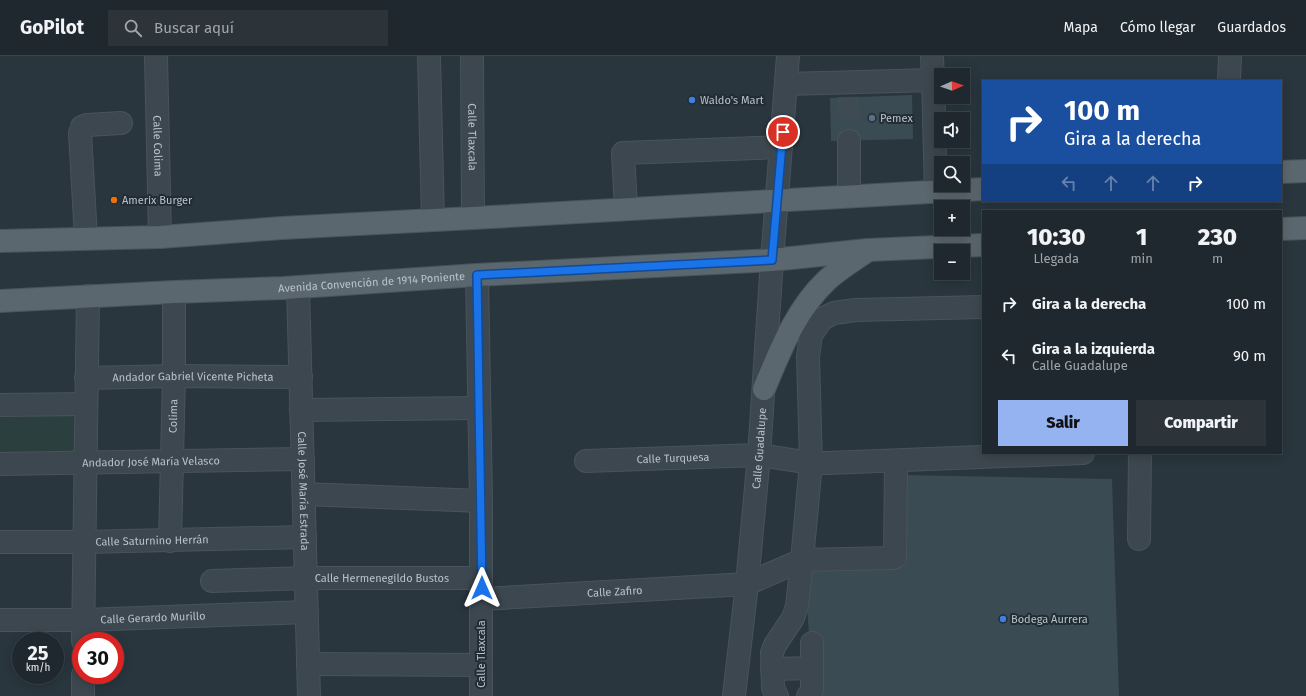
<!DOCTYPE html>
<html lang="es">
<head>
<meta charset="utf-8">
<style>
  body { margin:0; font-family:"Fira Sans",sans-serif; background:#2c343a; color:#f1f3f6; height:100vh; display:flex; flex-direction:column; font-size:15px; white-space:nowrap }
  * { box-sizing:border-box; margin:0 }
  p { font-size:13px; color:#a1a6aa }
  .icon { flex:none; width:22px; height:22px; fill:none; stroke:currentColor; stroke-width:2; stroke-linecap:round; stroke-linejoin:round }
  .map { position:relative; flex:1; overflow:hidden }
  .drawer { position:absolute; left:982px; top:154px; width:300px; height:244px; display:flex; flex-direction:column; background:#1f282e; border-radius:0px; box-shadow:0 2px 10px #0003,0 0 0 1px #3c444a }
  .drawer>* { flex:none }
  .hud { position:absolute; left:982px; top:24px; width:300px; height:122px; border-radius:0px; box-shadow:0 2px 10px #0003,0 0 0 1px #3c444a; background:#1a4fa0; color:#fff; overflow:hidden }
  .needle { width:26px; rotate:88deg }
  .buttons { position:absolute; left:934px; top:12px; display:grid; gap:8px }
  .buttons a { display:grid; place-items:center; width:36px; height:36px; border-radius:0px; background:#1f282e; box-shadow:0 2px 10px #0003,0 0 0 1px #3c444a; font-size:20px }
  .speed { position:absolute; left:12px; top:576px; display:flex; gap:8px; font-size:20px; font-weight:700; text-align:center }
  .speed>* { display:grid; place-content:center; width:52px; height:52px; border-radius:50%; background:#1f282e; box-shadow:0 2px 10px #0003,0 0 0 1px #3c444a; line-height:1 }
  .speed small { font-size:10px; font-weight:400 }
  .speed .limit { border:6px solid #d22; background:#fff; color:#111 }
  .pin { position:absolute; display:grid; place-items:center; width:34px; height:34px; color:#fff; margin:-17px; border:2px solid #fff; border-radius:50%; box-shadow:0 1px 4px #0007 }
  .me { position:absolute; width:44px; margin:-22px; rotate:0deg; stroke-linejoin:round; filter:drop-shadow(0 0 3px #0008) }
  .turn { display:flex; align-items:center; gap:14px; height:84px; padding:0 16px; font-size:18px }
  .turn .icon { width:52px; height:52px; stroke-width:2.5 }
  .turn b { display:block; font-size:28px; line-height:34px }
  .lanes { display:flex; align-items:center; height:38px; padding:0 16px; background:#0003; justify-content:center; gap:20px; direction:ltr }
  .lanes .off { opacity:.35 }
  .eta { display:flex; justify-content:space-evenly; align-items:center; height:68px; text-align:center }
  .eta b { font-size:24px; font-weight:800; line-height:28px }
  .primary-button { display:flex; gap:8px; margin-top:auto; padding:8px 16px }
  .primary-button a { flex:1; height:46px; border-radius:0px; background:#95b2f1; color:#111; font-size:16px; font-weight:800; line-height:46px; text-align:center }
  .primary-button a+a { background:#2c343a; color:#f1f3f6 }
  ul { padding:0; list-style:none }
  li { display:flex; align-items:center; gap:12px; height:52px; padding:0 16px }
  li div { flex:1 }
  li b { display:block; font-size:15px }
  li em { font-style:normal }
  header { display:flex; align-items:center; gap:24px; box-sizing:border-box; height:56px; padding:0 20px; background:#1f282e; border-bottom:1px solid #3c444a }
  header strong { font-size:19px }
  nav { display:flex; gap:22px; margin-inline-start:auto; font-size:14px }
  .search { width:280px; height:36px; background:#2c343a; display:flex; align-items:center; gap:10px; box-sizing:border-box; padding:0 14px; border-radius:0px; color:#a1a6aa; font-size:15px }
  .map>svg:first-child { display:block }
  .green { fill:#2b403e }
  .building { fill:#3b4b54 }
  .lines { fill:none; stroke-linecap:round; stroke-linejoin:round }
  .minor-tunnel { stroke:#3f4b53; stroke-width:22; stroke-dasharray:22 11; stroke-linecap:butt }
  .minor-casing { stroke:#49535b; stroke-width:24 }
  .major-casing { stroke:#49535b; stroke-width:24 }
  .minor { stroke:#3c474f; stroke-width:22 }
  .major { stroke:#5b676e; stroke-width:22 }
  .route-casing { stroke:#114b97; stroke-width:10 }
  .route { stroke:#1a73e8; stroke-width:7 }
  .shop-dot { fill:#3f7fe0; stroke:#212c34; stroke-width:1.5 }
  .service-dot { fill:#5c6f8a; stroke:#212c34; stroke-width:1.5 }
  .food-dot { fill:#e8710a; stroke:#212c34; stroke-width:1.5 }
  .labels { text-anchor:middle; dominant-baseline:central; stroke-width:4; stroke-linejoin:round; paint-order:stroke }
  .poi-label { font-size:11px; fill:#b9c2c9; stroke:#212c34; text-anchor:start }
  .street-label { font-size:11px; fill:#b9c2c9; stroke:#212c34 }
</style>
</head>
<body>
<header>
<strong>GoPilot</strong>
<div class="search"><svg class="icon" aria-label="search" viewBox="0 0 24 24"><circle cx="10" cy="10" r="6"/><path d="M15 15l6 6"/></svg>Buscar aquí</div>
<nav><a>Mapa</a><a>Cómo llegar</a><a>Guardados</a></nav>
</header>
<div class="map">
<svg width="1306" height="640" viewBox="0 0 1306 640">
  <rect width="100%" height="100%" fill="#29363e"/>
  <polygon class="green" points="84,350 83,404 0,404 0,351"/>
  <g class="building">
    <polygon points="912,39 913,83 831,85 830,42"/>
    <polygon points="900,419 1112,423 1119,640 823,640 822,581 809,581 805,513 903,510"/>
  </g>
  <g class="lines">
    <polyline class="minor-tunnel" points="848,41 849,85"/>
    <defs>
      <g id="minor">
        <path id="s1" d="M156,0L160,181"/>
        <polyline points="429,0 433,164"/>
        <path id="s2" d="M472,0L473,162"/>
        <polyline points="932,0 933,24"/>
        <polyline points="1229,25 1230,0"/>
        <polyline points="787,28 933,24 936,135"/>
        <polyline points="849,85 849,140"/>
        <polyline points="626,153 623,97 781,91"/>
        <polyline points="86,182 80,77 82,71 87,69 121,67"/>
        <polyline points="477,219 481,445 481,640"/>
        <path id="s3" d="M298,231L309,640"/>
        <path id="s4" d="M86,322L174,320L301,321"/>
        <polyline points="0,349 86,348"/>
        <polyline points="301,354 479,352"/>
        <path id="s5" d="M586,405L759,399L811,407H828L1083,397"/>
        <path id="s6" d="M0,408L303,403"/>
        <polyline points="304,438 481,445"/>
        <polyline points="1139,483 1140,397"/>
        <path id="s7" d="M170,485L174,320V236"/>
        <path id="s8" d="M0,486H84L305,481"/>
        <path id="s9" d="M212,525L306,522H481"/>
        <path id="s10" d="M482,543L747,528L802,504L892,502L895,501L896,405"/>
        <path id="s11" d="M0,564H84L307,556"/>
        <polyline points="83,585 88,240"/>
        <polyline points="308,608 481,609"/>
        <polyline points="772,613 812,612"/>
        <polyline points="83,640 83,619"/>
        <path id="s12" d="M734,640L747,528L759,399L772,204L788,0"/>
        <polyline points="777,640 773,632 772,597 775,589 793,562 797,550 802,504 811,407 808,301 811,279 822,263 834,257 856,254 983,251"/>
        <polyline points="808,640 811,638 812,633 812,587"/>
      </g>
      <g id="major">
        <polyline points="1281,116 1306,115"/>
        <polyline points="1281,173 1306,172"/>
        <polyline points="0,185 160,181 282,172 473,162 983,133"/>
        <path id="s13" d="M0,245L174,236L284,232L477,219L772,204L868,194L983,189"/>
        <path d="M764,333C780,295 796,253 827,224C839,213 854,204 867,195"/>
      </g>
    </defs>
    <use href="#minor" class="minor-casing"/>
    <use href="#major" class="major-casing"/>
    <use href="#minor" class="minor"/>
    <use href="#major" class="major"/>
  </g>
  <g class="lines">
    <defs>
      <polyline id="route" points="482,532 477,219 772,204 783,76"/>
    </defs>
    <use href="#route" class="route-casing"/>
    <use href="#route" class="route"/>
  </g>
  <g class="shop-dot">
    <circle cx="692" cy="44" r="4"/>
    <circle cx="1003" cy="563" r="4"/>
  </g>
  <circle class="service-dot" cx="872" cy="62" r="4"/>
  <circle class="food-dot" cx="114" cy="144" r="4"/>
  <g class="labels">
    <g class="poi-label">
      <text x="700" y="44">Waldo's Mart</text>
      <text x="880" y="62">Pemex</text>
      <text x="122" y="144">Amerix Burger</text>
      <text x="1011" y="563">Bodega Aurrera</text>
    </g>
    <g class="street-label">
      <text stroke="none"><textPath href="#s2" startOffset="81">Calle Tlaxcala</textPath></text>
      <text stroke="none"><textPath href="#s1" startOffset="90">Calle Colima</textPath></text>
      <text stroke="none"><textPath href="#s13" startOffset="372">Avenida Convención de 1914 Poniente</textPath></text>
      <text stroke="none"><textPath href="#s4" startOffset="107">Andador Gabriel Vicente Picheta</textPath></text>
      <text stroke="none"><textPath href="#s7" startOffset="125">Colima</textPath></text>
      <text stroke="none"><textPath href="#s12" startOffset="249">Calle Guadalupe</textPath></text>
      <text stroke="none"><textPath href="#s5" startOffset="87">Calle Turquesa</textPath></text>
      <text stroke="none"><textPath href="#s6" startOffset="151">Andador José María Velasco</textPath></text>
      <text stroke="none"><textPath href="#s3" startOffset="204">Calle José María Estrada</textPath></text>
      <text stroke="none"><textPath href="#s8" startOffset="152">Calle Saturnino Herrán</textPath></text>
      <text stroke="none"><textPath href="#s9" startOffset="170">Calle Hermenegildo Bustos</textPath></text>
      <text stroke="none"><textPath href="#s10" startOffset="133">Calle Zafiro</textPath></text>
      <text stroke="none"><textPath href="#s11" startOffset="153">Calle Gerardo Murillo</textPath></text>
      <text transform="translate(481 598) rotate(-90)">Calle Tlaxcala</text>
    </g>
  </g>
</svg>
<div class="buttons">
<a><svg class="needle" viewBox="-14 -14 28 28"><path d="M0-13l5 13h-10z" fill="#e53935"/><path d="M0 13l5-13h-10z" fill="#a1a6aa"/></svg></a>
<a><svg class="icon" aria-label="sound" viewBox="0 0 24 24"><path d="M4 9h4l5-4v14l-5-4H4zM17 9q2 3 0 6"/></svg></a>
<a><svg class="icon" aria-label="search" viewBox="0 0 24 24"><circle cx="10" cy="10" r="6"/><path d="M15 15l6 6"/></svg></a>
<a>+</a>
<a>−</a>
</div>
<div class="speed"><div>25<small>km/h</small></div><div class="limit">30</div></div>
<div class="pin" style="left:783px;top:76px;background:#d93025"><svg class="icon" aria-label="arrive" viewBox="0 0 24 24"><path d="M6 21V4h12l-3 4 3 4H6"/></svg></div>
<svg class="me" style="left:482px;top:532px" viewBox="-20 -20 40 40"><path d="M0-17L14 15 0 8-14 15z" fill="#1a73e8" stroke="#fff" stroke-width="4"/></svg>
<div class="hud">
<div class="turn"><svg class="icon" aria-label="right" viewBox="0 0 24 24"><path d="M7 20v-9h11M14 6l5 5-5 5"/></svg><div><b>100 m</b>Gira a la derecha</div></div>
<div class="lanes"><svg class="icon off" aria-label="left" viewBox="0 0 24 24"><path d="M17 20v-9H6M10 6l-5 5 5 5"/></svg><svg class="icon off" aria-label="ahead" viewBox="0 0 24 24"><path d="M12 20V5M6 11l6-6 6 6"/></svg><svg class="icon off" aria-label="ahead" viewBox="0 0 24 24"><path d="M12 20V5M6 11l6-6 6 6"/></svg><svg class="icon" aria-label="right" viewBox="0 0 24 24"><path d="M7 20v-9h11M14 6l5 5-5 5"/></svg></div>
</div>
<section class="drawer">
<div class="eta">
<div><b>10:30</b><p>Llegada</p></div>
<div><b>1</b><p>min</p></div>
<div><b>230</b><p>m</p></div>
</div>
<ul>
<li><svg class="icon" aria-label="right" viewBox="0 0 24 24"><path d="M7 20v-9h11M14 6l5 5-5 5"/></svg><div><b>Gira a la derecha</b></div><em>100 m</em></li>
<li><svg class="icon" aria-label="left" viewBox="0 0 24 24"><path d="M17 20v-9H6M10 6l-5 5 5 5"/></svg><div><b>Gira a la izquierda</b><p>Calle Guadalupe</p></div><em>90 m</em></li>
</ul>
<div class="primary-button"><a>Salir</a><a>Compartir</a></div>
</section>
</div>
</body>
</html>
